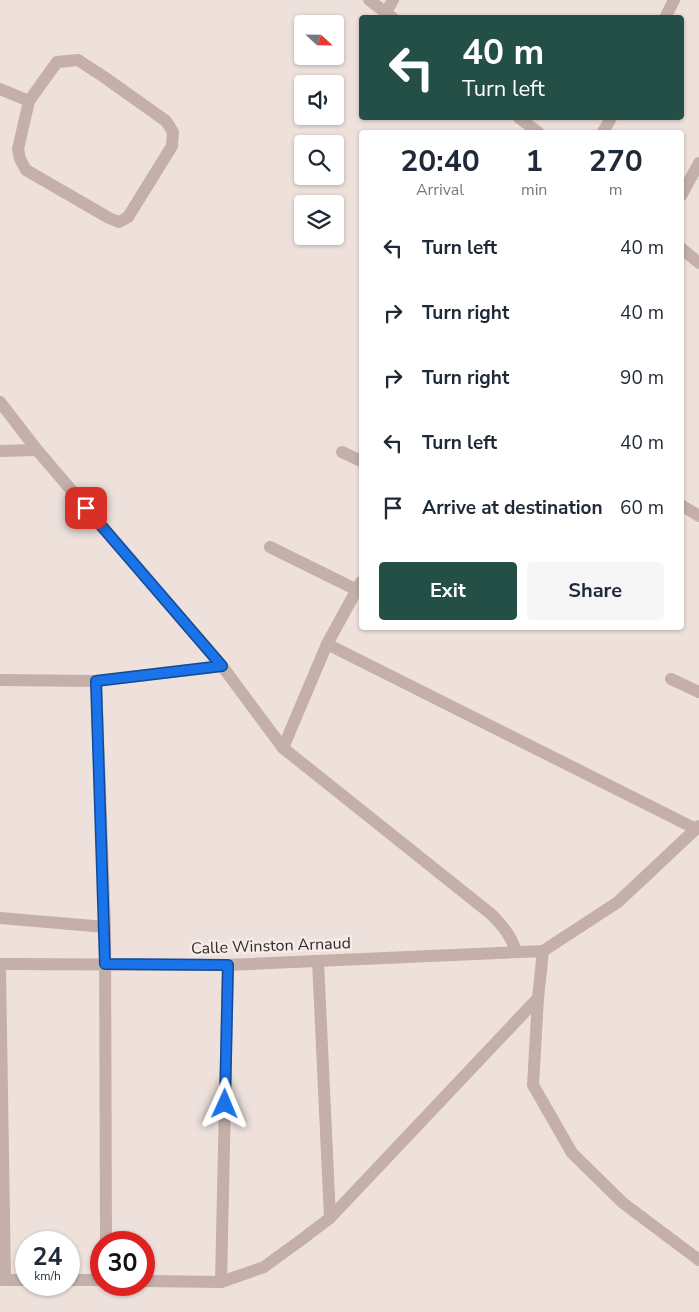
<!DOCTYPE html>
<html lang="en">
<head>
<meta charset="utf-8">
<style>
  body { margin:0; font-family:"Nunito Sans",sans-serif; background:#f6f6f7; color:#1f2937; height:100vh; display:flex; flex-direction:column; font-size:19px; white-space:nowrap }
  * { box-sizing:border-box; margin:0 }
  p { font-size:16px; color:#747a83 }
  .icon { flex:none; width:28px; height:28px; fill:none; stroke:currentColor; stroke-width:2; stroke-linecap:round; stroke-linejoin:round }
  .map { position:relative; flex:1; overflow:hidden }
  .drawer { position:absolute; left:359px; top:130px; width:325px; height:500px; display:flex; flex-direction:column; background:#fff; border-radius:5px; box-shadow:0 1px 4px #0004 }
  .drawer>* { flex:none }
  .hud { position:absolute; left:359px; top:15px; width:325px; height:105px; border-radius:5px; box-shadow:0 1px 4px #0004; background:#234f46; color:#fff; overflow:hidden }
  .needle { width:32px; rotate:112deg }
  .controls { position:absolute; left:294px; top:15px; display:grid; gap:10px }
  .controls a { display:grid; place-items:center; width:50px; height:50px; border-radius:5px; background:#fff; box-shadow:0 1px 4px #0004; font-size:25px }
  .speed { position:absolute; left:15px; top:1231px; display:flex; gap:10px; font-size:25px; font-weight:700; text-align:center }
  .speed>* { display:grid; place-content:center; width:65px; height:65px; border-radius:50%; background:#fff; box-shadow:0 1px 4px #0004; line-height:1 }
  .speed small { font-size:12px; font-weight:400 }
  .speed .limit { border:8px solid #d22; background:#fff; color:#111 }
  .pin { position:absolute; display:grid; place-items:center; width:42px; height:42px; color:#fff; margin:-21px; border-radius:10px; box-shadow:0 2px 8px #0006 }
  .me { position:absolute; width:55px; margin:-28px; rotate:1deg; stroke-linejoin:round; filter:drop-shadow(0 0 4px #0008) }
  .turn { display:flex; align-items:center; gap:18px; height:105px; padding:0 20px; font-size:22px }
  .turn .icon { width:65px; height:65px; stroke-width:2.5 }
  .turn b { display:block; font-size:35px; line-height:42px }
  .eta { display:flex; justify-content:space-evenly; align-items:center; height:85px; text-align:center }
  .eta b { font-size:30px; font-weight:700; line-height:35px }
  .button { display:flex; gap:10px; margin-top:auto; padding:10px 20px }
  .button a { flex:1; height:58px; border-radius:5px; background:#234f46; color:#fff; font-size:20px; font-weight:700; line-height:58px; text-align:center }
  .button a+a { background:#f6f6f7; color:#1f2937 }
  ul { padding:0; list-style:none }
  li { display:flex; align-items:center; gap:15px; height:65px; padding:0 20px }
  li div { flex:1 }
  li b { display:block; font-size:19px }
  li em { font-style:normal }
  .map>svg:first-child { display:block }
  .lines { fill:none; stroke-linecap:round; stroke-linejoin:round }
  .minor { stroke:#c4afa9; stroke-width:12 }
  .route-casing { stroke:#114b97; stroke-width:12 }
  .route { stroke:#1a73e8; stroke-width:9 }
  .labels { text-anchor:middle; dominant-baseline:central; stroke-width:5; stroke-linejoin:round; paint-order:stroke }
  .street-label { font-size:16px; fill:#332928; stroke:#f6ece7 }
</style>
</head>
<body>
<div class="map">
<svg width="699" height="1312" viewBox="0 0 699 1312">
  <rect width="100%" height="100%" fill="#eee1dc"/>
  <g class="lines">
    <g class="minor">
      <polyline points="369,0 393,18"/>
      <polyline points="386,12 393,0"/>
      <polyline points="665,18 674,0"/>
      <polygon points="78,60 104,77 166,121 173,132 172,146 128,217 119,222 109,218 26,170 20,159 18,149 29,101 57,62"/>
      <polyline points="0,89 29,101"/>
      <polyline points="519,118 538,132"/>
      <polyline points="603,132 611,118"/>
      <polyline points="681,196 699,163"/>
      <polyline points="681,248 699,263"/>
      <path d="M0,402L37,450L222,666L283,748L491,914C503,926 512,937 516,952"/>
      <polyline points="0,451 37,450"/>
      <polyline points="342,452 361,461"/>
      <polyline points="681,505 699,516"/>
      <polyline points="270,547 357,590"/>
      <polyline points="327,644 696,829"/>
      <polyline points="671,679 699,692"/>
      <polyline points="0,680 96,681 222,666"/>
      <polyline points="96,681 105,927 106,1242"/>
      <polyline points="283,748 327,644 361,582"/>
      <polyline points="0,918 105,927"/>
      <polyline points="318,961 330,1218"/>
      <polyline points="0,964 228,965 543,951"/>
      <polyline points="0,968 5,1279"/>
      <polyline points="538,998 533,1085 572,1153 623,1203 699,1260"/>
      <polyline points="0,1280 26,1280"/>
      <polyline points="69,1280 101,1280"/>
      <polyline points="144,1281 221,1282 264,1267 301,1240 330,1218 538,998 543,951 618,902 699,826"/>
      <polyline points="221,1282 228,965"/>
    </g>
  </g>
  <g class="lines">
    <defs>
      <polyline id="route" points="86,508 222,666 96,681 105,964 228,965 225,1104"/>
    </defs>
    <use href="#route" class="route-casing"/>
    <use href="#route" class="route"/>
  </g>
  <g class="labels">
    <g class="street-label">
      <text transform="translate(271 946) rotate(-2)">Calle Winston Arnaud</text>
    </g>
  </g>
</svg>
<div class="controls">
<a><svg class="needle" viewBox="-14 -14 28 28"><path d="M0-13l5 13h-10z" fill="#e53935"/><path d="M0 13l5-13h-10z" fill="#747a83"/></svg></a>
<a><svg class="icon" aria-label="sound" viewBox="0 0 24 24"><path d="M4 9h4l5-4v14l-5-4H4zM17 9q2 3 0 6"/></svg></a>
<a><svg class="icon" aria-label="search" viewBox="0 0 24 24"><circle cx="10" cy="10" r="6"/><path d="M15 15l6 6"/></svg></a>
<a><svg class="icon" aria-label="layers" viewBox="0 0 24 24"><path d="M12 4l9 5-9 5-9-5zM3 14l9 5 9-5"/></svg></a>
</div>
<div class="speed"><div>24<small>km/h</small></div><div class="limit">30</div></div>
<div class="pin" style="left:86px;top:508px;background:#d93025"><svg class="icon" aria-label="arrive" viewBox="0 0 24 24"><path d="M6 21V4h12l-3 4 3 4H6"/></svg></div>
<svg class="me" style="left:225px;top:1104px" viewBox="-20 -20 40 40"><path d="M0-17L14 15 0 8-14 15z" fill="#1a73e8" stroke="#fff" stroke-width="4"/></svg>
<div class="hud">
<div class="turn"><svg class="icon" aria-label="left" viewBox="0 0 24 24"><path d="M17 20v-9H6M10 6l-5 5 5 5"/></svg><div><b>40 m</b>Turn left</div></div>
</div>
<section class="drawer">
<div class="eta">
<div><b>20:40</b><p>Arrival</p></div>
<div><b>1</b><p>min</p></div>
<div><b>270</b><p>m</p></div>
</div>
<ul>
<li><svg class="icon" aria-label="left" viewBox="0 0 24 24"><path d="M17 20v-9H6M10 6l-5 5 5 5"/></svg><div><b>Turn left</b></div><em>40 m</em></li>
<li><svg class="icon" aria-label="right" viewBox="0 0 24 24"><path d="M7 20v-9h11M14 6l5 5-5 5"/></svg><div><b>Turn right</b></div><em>40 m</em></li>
<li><svg class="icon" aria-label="right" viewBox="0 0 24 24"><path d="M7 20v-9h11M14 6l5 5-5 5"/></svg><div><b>Turn right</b></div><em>90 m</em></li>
<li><svg class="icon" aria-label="left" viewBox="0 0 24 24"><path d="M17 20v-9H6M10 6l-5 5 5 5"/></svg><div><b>Turn left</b></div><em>40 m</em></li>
<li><svg class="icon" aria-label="arrive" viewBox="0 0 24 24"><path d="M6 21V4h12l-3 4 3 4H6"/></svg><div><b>Arrive at destination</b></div><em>60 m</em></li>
</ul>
<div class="button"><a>Exit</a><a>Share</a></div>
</section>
</div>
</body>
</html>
